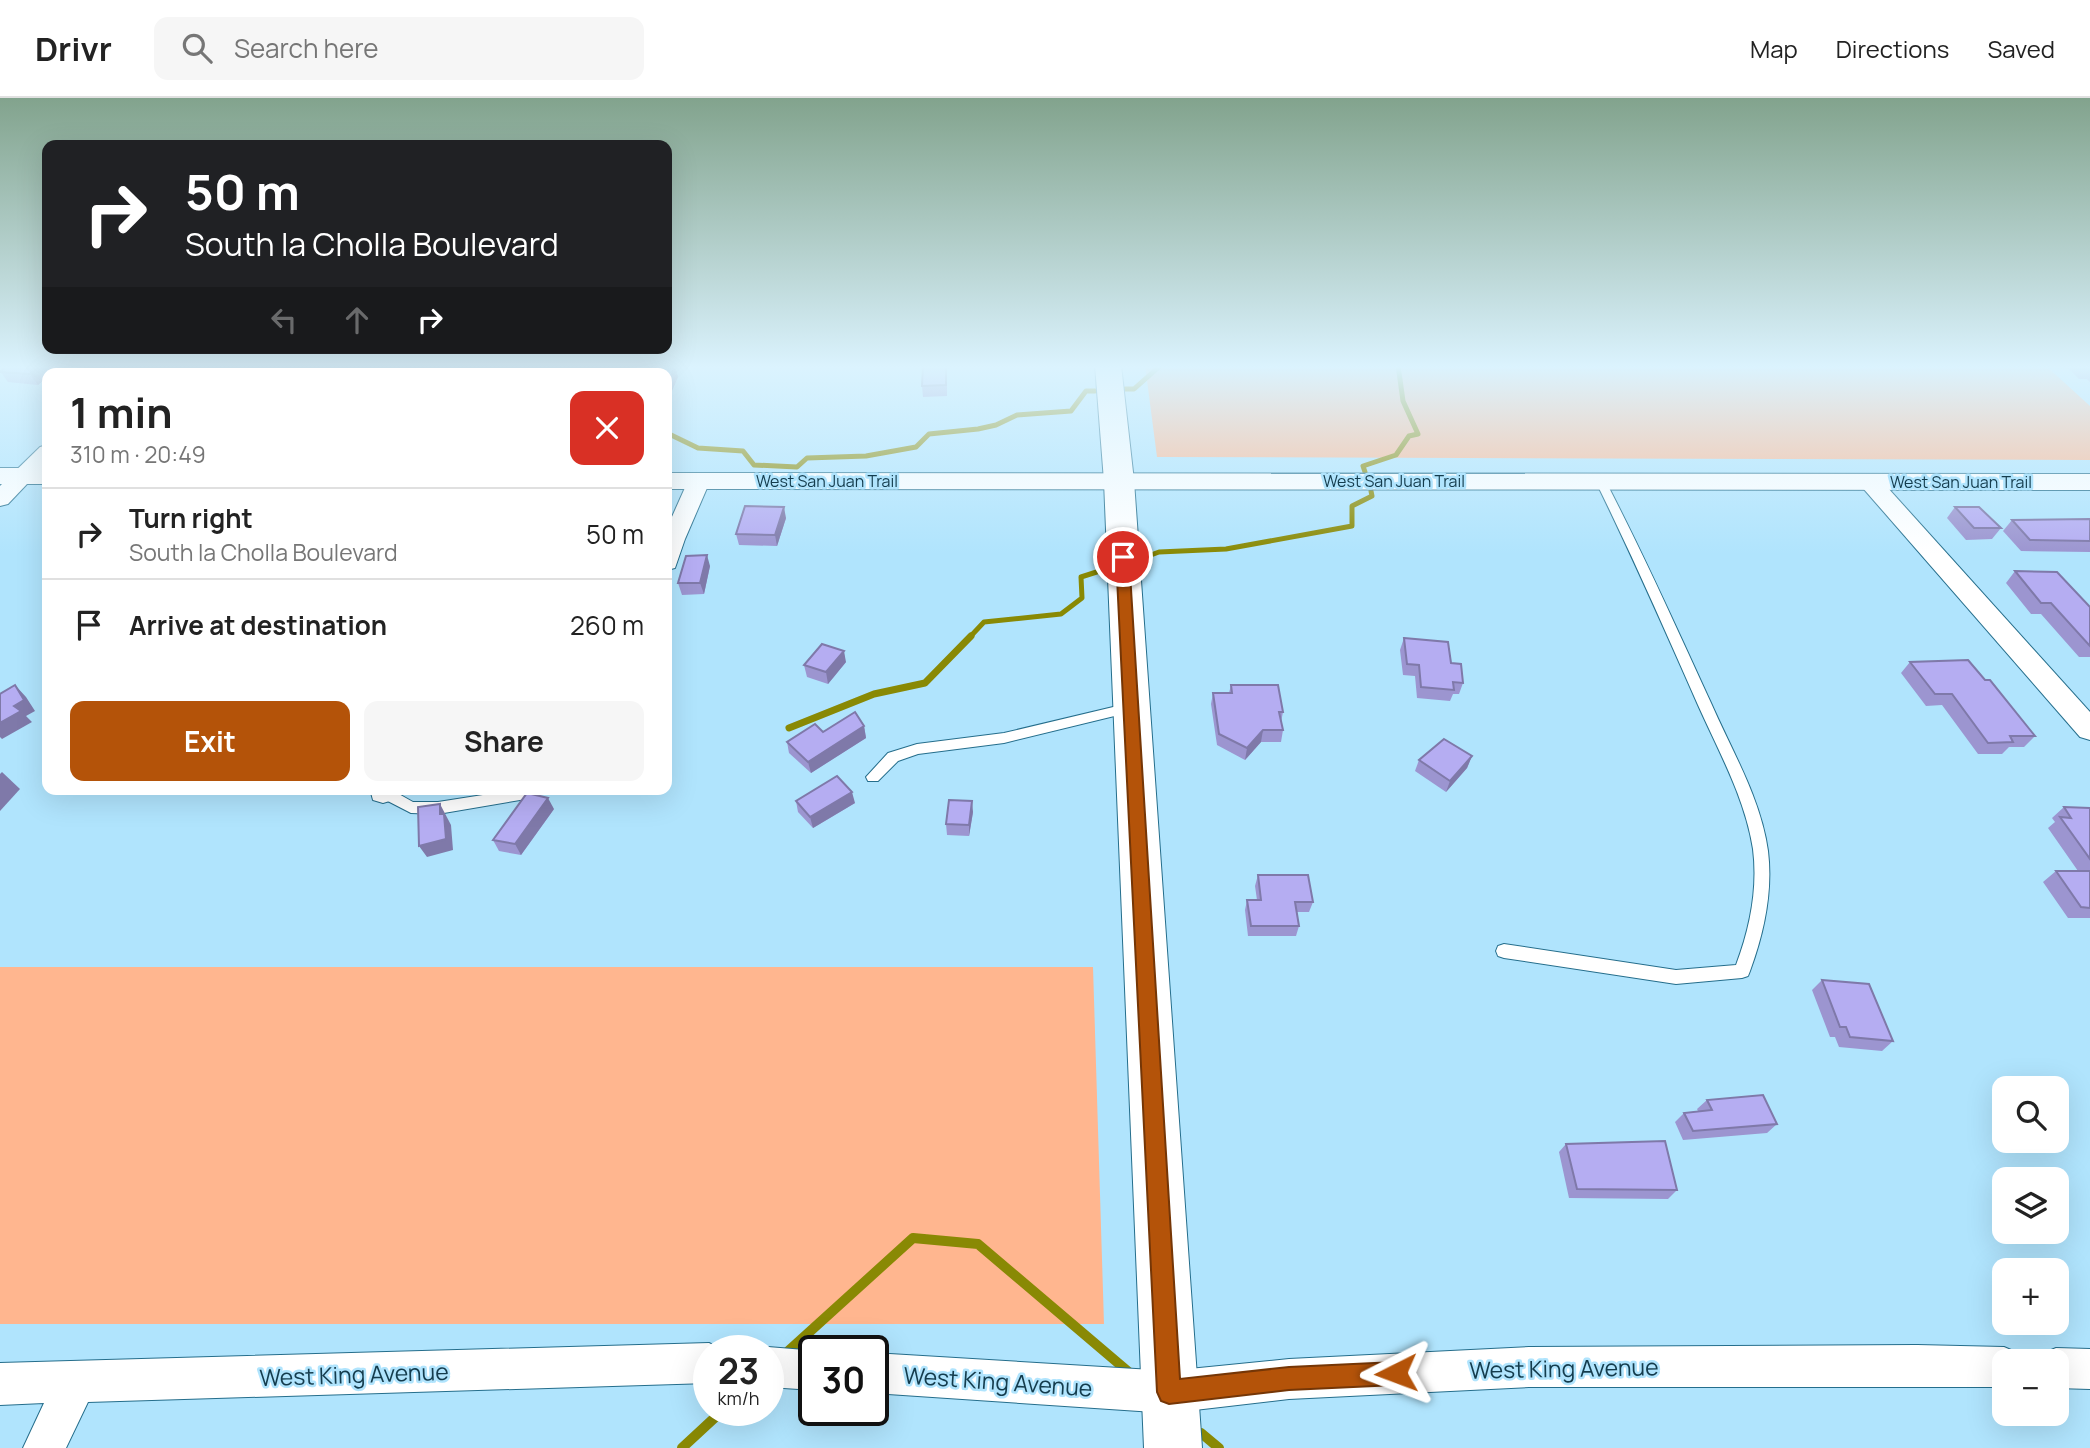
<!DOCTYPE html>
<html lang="en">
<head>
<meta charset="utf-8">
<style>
  body { margin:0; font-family:Manrope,sans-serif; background:#f6f6f6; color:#222; height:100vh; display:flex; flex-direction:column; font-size:26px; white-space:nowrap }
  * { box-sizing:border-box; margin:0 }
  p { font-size:23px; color:#767676 }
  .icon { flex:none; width:38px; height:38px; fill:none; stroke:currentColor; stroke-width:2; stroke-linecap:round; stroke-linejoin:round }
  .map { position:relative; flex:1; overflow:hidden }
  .panel { position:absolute; left:42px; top:270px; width:630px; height:427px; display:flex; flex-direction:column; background:#fff; border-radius:14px; box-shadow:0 7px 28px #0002 }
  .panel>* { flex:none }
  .hud { position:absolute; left:42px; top:42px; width:630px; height:214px; border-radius:14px; box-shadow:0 7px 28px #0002; background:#202124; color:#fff; overflow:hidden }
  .controls { position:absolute; left:1992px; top:978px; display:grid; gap:14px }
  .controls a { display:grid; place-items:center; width:77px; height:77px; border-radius:14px; background:#fff; box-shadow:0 7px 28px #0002; font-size:35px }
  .speed { position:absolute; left:693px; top:1237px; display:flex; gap:14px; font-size:35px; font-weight:700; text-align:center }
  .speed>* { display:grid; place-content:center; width:91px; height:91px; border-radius:50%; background:#fff; box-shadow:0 7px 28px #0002; line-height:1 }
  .speed small { font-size:18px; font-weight:400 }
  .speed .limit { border:4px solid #111; border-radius:10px; background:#fff; color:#111 }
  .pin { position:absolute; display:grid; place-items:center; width:60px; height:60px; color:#fff; margin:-30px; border:4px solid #fff; border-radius:50%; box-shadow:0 2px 7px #0007 }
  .me { position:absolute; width:77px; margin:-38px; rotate:267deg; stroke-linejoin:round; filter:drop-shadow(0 0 5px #0008) }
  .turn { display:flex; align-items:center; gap:24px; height:147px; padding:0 28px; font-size:32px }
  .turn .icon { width:91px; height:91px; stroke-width:2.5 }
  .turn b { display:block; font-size:49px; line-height:60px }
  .lanes { display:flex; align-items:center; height:66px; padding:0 28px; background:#0003; justify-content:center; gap:35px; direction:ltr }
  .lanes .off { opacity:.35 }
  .round { display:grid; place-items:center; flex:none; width:74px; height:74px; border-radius:14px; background:#f6f6f6 }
  .head { display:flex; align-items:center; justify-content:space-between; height:119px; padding:0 28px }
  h1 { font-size:42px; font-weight:700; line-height:52px }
  .cta { display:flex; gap:14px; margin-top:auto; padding:14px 28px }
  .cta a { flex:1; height:80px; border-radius:14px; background:#b45309; color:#fff; font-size:28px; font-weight:700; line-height:80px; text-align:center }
  .cta a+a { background:#f6f6f6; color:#222 }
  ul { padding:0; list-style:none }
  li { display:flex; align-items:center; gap:21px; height:91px; padding:0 28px; border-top:2px solid #e0e0e0 }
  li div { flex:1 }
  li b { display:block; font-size:26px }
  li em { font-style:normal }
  header { display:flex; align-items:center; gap:42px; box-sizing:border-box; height:98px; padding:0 35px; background:#fff; border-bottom:2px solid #e0e0e0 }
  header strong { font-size:33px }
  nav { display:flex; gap:38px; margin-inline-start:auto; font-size:24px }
  .search { width:490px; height:63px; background:#f6f6f6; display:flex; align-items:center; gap:18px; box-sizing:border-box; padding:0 24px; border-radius:14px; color:#767676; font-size:26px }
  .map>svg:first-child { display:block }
  .green { fill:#ffb68f }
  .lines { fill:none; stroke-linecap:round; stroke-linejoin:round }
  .stream-far2 { stroke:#898904; stroke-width:5 }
  .stream-far1 { stroke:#898904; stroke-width:7 }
  .stream { stroke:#898904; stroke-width:10 }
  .service-casing { stroke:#256e8c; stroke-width:2 }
  .minor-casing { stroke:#256e8c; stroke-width:2 }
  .tertiary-casing { stroke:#256e8c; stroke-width:2 }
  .secondary-casing { stroke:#256e8c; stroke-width:2 }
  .service { fill:#fff; fill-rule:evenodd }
  .minor { fill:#fff; fill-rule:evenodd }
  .tertiary { fill:#fff; fill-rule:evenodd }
  .secondary { fill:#fff; fill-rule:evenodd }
  .wall { fill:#9c95d0 }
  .shaded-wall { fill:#7f79a9 }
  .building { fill:#b5adf2; stroke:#7f79a9; stroke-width:2 }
  .route { fill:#b45309; stroke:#753606; stroke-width:2 }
  .labels { text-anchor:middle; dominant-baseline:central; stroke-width:5; stroke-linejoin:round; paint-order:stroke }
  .far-street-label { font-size:16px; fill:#143c4d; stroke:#b0e4fd }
  .near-street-label { font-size:23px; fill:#143c4d; stroke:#b0e4fd }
</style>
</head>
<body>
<header>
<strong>Drivr</strong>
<div class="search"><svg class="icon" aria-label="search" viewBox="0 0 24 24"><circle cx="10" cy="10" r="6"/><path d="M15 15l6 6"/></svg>Search here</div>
<nav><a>Map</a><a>Directions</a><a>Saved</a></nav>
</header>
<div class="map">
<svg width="2090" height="1350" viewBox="0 0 2090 1350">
  <rect width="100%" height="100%" fill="#b0e4fd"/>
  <g class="green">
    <polygon points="1145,267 2045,267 2090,308 2090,362 1157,359"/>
    <polygon points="0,869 1093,869 1104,1226 0,1226"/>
  </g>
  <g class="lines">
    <g class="stream-far2">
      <polyline points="1125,291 1134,291 1161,267"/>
      <polyline points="667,335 698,350 743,353 754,367 797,369 807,360 866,358 916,349 929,336 978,331 996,327 1017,317 1071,313 1086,293 1095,293"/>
      <polyline points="1365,374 1363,368 1396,357 1409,338 1418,336 1403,303 1398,267"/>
      <polyline points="1140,461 1159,454 1226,451 1352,428 1352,408 1372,398 1371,393"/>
      <polyline points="969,540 984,524 1061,516 1082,500 1081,479 1106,471"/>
    </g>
    <polyline class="stream-far1" points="789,630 874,596 925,585 971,538"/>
    <g class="stream">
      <polyline points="784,1257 913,1140 978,1146 1131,1276"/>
      <polyline points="1201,1335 1219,1350"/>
      <polyline points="682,1350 723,1312"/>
    </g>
    <defs>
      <g id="service">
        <polygon points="338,267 349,267 341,275 330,275"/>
        <polygon points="451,267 461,267 462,275 452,275"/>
        <path d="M1601,381L1606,384C1644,457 1677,531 1711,605C1732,653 1761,701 1768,753C1773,794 1764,835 1750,873L1748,878L1742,880L1676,886L1504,860L1498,858L1496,853L1498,848L1504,846L1676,872L1736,867C1750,830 1758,790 1753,751C1745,700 1719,654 1698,607C1665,532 1632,457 1596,384Z"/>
        <polygon points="1130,605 1137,610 1135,613 1004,645 918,656 898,663 878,683 868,683 866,679 888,655 917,646 1004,635"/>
        <polygon points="377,691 390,691 413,704 438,704 521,691 537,691 539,695 537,699 532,700 438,716 411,715 378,698"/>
      </g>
      <g id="minor">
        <polygon points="120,267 140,267 134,275 113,275"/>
        <polygon points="47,347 47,365 8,406 0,408 0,388 40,349"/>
        <polygon points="699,376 707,378 710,383 685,441 675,470 667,472 667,430 688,383 691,378"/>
        <polygon points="1870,377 1878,379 2090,614 2090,642 2080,639 1862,389 1859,384 1862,379"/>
        <polygon points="370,691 398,691 393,702 383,705 373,702"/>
        <polygon points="709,1245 724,1253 709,1253 709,1285 88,1304 66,1350 23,1350 44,1305 0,1307 0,1265"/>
        <polygon points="1917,1247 2004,1249 2018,1255 2022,1264 2004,1264 2004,1289 1529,1289 1289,1301 1169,1315 873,1295 873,1255 1169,1273 1289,1261 1529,1249"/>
        <polygon points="768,1249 817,1253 814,1253 814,1292 768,1289 768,1253 758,1253"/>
        <polygon points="2056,1250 2090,1251 2090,1291 2056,1290 2056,1264 2038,1264 2042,1256"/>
      </g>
      <g id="tertiary">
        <rect x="0" y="370" width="47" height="16"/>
        <polygon points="667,375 2090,376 2090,392 667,391"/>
      </g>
      <polygon id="secondary" points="1095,267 1121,267 1134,383 1202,1350 1144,1350 1104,383"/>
    </defs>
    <use href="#service" class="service-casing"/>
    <use href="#minor" class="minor-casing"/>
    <use href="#tertiary" class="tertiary-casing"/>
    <use href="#secondary" class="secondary-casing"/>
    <use href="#service" class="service"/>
    <use href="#minor" class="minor"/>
    <use href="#tertiary" class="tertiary"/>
    <use href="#secondary" class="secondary"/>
  </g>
  <g class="wall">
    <polygon points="61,267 38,287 8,284 0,273"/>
    <polygon points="2065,267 2090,267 2090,284 2087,281 2079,281"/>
    <polygon points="947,277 947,298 923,299 922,288"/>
    <polygon points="1955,409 2001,430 1992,441 1966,442 1947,420"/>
    <polygon points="786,420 777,448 739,447 736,436"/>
    <polygon points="2090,421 2090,454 2021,453 2003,433 2012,422"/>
    <polygon points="710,468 704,496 682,497 678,485"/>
    <polygon points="2015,473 2090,509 2090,559 2079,559 2041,516 2031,516 2006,485"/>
    <polygon points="1404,540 1451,565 1463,585 1459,596 1453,596 1450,603 1417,600 1415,578 1403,577 1400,552"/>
    <polygon points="846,564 828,586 807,579 804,567"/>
    <polygon points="1910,564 1985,582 2035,638 2024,649 2009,649 2002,656 1978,656 1942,607 1926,608 1901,575"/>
    <polygon points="1231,587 1283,614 1281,624 1283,632 1281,644 1261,644 1245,662 1217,647 1211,606 1213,595 1229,595"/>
    <polygon points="864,628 866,640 811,675 789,655 787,644 823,634"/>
    <polygon points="1472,658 1467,670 1446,694 1415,673 1419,662"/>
    <polygon points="796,703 855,705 813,730 798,714"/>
    <polygon points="2064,709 2090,710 2090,820 2068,820 2043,784 2056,773 2078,773 2048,730 2055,724 2052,720"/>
    <polygon points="554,711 521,757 499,753 493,742"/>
    <polygon points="973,714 969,738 947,737 946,726"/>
    <polygon points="1258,777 1313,804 1309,814 1297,814 1299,828 1296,838 1248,838 1245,812 1247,802 1257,802 1255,788"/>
    <polygon points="1822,882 1893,943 1882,953 1839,949 1835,939 1830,939 1812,892"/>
    <polygon points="1707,1002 1777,1026 1767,1035 1683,1042 1675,1024 1684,1015 1698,1013 1697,1011"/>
    <polygon points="1566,1046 1677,1092 1668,1101 1569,1100 1559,1054"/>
  </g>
  <g class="shaded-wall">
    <polygon points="40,267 61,267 52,275 47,275 47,279 38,287 30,276"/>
    <polygon points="417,267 430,267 424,275 411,275"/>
    <polygon points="675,268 678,279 669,300 667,288"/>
    <polygon points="784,409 786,420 777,448 775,437"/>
    <polygon points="707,457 710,468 704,496 700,485"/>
    <polygon points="844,553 846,564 828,586 826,574"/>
    <polygon points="15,587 26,599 35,613 26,618 32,624 2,641 0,639 0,625"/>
    <polygon points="864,628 866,640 811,675 808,664"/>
    <polygon points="1263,632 1261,644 1245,662 1247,650"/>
    <polygon points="1472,658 1467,670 1446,694 1450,683"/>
    <polygon points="2,674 20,691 0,713 0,676"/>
    <polygon points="852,694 855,705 813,730 810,719"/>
    <polygon points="548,700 554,711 521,757 515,746"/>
    <polygon points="972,703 973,714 969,738 969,727"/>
    <polygon points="440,706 451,727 453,752 427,759 419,748 440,716"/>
  </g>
  <g class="building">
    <polygon points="8,267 40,267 30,276 0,274"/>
    <polygon points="400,267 417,267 411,275 396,275"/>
    <polygon points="633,267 655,267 675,268 667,288 667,275 629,275"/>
    <polygon points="923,267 946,267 946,287 922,288"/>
    <polygon points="745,408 784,409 775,437 736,436"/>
    <polygon points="1955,409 1979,409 2001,430 1974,430"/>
    <polygon points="2090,421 2090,443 2030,442 2012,422"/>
    <polygon points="707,457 700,485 678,485 686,458"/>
    <polygon points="2015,473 2057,474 2090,509 2090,548 2051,505 2041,505"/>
    <polygon points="1404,540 1448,544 1451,565 1461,566 1463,585 1453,584 1454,592 1421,589 1419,567 1407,566"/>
    <polygon points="822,546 844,553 826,574 804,567"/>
    <polygon points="1968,562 1985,582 1990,582 2035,638 2010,638 2013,644 1988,645 1952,596 1935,596 1910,564"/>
    <polygon points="15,587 24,602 14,608 21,613 0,625 0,596"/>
    <polygon points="1231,587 1278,587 1283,614 1279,614 1283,632 1263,632 1247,650 1219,636 1213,595 1232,595"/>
    <polygon points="855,614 864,628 808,664 787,644 815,626 823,634"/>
    <polygon points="1444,641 1472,658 1450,683 1419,662"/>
    <polygon points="837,678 852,694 810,719 796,703"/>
    <polygon points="527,695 548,700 515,746 493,742"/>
    <polygon points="949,702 972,703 969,727 946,726"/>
    <polygon points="440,706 440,716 444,716 446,741 419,748 418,709"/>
    <polygon points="2064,709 2090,710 2090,761 2060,719 2071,720"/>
    <polygon points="2056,773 2090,773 2090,810 2081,809"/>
    <polygon points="1258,777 1308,777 1313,804 1295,804 1299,828 1251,828 1247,802 1261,802"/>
    <polygon points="1822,882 1869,886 1893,943 1850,939 1846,929 1840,929"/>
    <polygon points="1763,997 1777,1026 1693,1033 1684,1015 1712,1012 1707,1002"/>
    <polygon points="1665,1043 1677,1092 1577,1091 1566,1046"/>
  </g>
  <linearGradient id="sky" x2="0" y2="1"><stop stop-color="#82a38d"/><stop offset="0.59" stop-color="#dbf3fe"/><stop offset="1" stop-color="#dbf3fe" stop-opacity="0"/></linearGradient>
  <rect width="2090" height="456" fill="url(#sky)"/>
  <polygon class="route" points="1123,454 1129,459 1180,1281 1289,1269 1396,1264 1404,1267 1407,1275 1404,1284 1396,1287 1289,1292 1169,1306 1161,1303 1157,1294 1116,459"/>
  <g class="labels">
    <g class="far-street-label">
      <text x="827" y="383">West San Juan Trail</text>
      <text x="1394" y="383">West San Juan Trail</text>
      <text x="1961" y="384">West San Juan Trail</text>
    </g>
    <g class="near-street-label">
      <text transform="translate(1564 1270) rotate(-1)">West King Avenue</text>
      <text transform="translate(354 1276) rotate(-2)">West King Avenue</text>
      <text transform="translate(998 1283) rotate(4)">West King Avenue</text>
    </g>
  </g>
</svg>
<div class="controls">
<a><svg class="icon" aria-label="search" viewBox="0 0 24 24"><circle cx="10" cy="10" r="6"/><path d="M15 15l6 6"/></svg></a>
<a><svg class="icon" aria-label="layers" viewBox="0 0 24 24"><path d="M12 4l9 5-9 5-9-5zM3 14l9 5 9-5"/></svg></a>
<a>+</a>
<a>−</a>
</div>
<div class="speed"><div>23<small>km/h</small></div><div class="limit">30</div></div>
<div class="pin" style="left:1123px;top:459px;background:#d93025"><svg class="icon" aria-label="arrive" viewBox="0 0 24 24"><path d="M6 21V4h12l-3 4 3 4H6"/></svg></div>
<svg class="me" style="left:1396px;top:1275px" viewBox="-20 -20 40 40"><path d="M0-17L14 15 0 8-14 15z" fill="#b45309" stroke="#fff" stroke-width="4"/></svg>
<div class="hud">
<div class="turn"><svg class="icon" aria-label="right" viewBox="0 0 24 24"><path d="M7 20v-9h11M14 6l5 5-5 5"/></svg><div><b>50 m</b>South la Cholla Boulevard</div></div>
<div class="lanes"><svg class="icon off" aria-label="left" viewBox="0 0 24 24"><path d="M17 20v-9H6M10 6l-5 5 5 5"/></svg><svg class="icon off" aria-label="ahead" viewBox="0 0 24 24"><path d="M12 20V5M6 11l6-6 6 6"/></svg><svg class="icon" aria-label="right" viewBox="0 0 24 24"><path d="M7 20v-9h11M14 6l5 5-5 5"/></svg></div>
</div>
<section class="panel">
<div class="head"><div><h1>1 min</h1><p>310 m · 20:49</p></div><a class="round" style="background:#d93025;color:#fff"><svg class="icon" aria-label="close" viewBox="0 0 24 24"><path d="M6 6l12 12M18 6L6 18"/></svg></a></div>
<ul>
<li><svg class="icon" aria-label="right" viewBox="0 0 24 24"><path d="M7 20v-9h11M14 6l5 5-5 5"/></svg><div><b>Turn right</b><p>South la Cholla Boulevard</p></div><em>50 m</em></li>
<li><svg class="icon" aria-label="arrive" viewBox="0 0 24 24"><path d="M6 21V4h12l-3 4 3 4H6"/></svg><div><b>Arrive at destination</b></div><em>260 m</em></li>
</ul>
<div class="cta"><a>Exit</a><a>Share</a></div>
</section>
</div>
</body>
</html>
